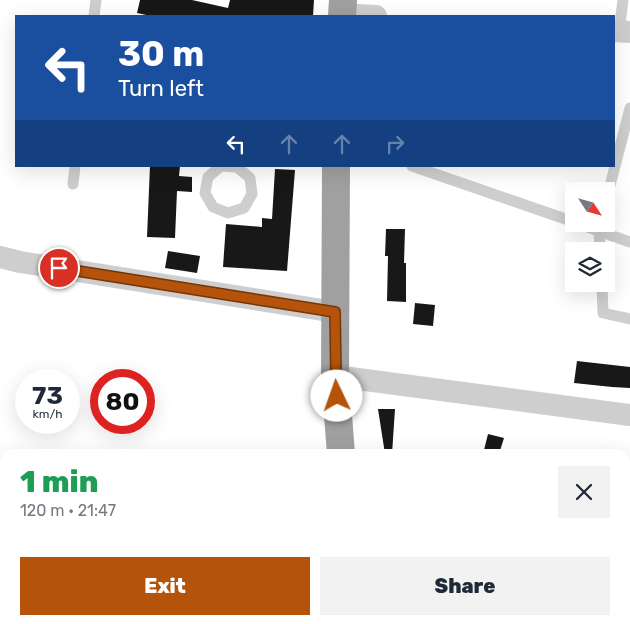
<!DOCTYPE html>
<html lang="en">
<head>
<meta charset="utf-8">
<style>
  body { margin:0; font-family:Rubik,sans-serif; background:#f2f2f3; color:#1f2937; height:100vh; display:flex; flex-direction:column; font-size:19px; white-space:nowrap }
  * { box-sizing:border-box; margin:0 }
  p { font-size:16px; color:#747a83 }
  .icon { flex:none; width:28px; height:28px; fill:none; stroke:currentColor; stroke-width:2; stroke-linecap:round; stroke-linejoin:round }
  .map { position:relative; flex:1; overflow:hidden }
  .side { position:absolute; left:0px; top:449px; width:630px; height:176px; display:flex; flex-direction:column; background:#fff; border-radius:15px 15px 0 0; box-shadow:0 5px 20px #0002 }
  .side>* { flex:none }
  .top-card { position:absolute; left:15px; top:15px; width:600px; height:152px; border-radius:0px; box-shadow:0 5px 20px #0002; background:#1a4fa0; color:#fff; overflow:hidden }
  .needle { width:32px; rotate:126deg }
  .controls { position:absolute; left:565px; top:182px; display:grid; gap:10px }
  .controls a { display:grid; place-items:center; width:50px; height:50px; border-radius:0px; background:#fff; box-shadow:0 5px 20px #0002; font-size:25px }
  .speed { position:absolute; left:15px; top:369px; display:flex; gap:10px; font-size:25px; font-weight:700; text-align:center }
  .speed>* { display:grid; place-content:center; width:65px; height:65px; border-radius:50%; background:#fff; box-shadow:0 5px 20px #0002; line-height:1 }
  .speed small { font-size:12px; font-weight:400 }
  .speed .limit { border:8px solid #d22; background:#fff; color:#111 }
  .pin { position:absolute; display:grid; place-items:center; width:42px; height:42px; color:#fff; margin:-21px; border:2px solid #fff; border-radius:50%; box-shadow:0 1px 5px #0007 }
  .me { position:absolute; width:55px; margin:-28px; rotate:357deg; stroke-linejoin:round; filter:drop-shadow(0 0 4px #0008) }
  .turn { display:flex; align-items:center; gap:18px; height:105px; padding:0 20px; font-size:22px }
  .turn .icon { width:65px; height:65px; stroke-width:2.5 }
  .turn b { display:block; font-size:35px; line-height:42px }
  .lanes { display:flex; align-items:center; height:48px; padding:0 20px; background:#0003; justify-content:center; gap:25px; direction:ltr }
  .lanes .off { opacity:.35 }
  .round { display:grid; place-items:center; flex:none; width:52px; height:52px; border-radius:0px; background:#f2f2f3 }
  .head { display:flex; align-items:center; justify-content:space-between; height:85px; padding:0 20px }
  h1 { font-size:30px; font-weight:800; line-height:38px; color:#1e9e55 }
  .primary-button { display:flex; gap:10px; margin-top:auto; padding:10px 20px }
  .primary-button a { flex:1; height:58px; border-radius:0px; background:#b45309; color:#fff; font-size:20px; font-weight:800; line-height:58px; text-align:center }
  .primary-button a+a { background:#f2f2f3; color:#1f2937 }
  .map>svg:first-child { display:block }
  .building { fill:#181818 }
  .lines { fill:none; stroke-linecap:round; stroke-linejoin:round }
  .service { stroke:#cecece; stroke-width:11 }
  .minor { stroke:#cecece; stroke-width:22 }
  .trunk { stroke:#a0a0a0; stroke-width:28 }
  .route-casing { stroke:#753606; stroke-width:12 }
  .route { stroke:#b45309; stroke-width:9 }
</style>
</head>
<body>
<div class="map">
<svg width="630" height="624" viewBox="0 0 630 624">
  <rect width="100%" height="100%" fill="#fff"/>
  <g class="building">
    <polygon points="140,0 192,0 228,8 230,0 314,0 313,16 151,16 137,13"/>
    <polygon points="150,166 180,166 179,176 192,177 192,192 177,191 175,238 147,237"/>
    <polygon points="275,169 295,170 287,271 223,267 226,224 262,227 262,218 272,219"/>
    <polygon points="386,229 405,229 404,263 406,263 406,302 387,301 388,256 385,256"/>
    <polygon points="168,251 200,256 197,273 165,268"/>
    <polygon points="415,303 435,305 433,326 413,324"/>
    <polygon points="577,361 630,367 630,388 612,387 574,383"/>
    <polygon points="378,409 395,409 392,454 385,454"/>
    <polygon points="488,434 504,438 499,454 483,454"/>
  </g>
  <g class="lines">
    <g class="service">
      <polyline points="94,16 96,0"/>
      <polyline points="619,32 623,0"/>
      <polygon points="221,166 237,167 250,178 252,194 244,208 228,213 213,207 205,193 208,177"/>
      <polyline points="412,166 574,222"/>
      <polyline points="73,184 75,166"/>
      <polyline points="606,201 630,108"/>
      <polyline points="579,224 630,242"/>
      <polyline points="600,251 599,231 600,225"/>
      <polyline points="602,284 603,313 630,319"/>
    </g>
    <g class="minor">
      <polyline points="342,14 376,16"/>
      <polyline points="614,31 630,32"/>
      <polyline points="0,257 20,262 335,312"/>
      <polyline points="335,376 630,415"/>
      <polyline points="0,514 5,515"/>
      <polyline points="102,624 103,620"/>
    </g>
    <g class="trunk">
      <polyline points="342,16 343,0"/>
      <polyline points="336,166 335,376 341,454"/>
      <polyline points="353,620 353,624"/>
    </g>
  </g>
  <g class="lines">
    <defs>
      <polyline id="route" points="59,268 335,312 336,376 337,396"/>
    </defs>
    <use href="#route" class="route-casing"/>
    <use href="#route" class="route"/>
  </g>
</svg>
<div class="controls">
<a><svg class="needle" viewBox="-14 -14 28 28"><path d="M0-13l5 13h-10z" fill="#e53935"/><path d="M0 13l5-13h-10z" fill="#747a83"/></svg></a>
<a><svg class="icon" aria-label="layers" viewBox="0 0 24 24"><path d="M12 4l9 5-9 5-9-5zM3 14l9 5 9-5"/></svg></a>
</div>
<div class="speed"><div>73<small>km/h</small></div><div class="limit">80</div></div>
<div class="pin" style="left:59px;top:268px;background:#d93025"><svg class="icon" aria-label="arrive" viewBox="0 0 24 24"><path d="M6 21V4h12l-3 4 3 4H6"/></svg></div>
<svg class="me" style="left:337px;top:396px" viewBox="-20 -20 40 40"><circle r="19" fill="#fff"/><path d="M0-13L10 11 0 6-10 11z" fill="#b45309"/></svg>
<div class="top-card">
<div class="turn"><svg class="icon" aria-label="left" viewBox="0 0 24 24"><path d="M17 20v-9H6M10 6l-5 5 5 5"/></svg><div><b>30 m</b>Turn left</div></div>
<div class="lanes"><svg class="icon" aria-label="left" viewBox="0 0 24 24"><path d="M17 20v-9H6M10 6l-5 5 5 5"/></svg><svg class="icon off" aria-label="ahead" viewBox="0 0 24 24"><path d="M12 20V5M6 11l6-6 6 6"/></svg><svg class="icon off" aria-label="ahead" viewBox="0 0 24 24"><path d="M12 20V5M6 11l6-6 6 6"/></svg><svg class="icon off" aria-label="right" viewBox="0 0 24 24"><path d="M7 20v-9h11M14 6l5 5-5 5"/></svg></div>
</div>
<section class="side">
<div class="head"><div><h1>1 min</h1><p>120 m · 21:47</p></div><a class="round"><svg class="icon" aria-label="close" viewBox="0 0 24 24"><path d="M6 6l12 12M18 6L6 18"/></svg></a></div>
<div class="primary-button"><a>Exit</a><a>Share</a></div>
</section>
</div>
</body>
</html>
